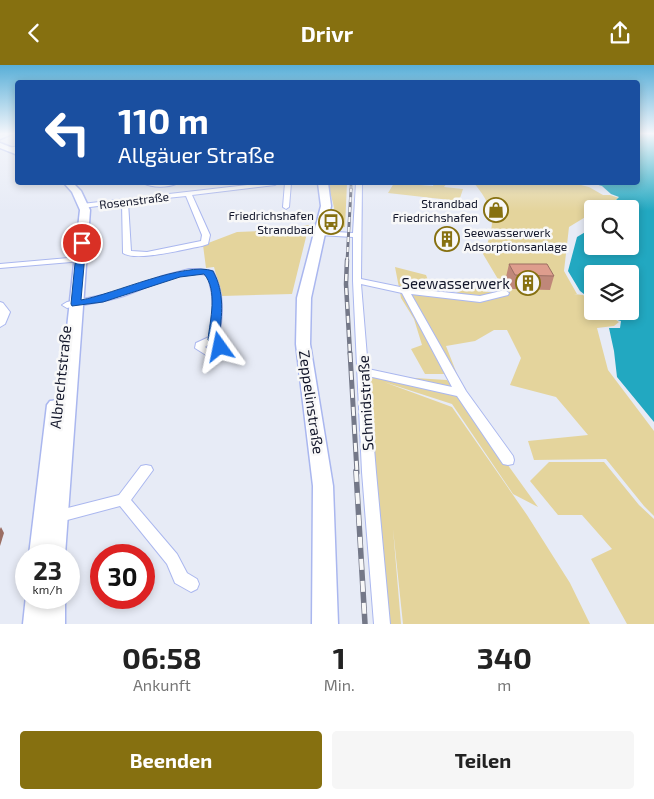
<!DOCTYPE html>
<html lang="de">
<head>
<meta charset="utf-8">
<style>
  body { margin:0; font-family:"Exo 2",sans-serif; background:#f6f6f6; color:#222; height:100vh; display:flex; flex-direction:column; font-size:19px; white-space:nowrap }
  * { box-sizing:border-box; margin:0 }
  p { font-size:16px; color:#767676 }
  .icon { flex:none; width:28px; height:28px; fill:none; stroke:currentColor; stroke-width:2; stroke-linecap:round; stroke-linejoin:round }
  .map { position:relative; height:559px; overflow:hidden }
  .details { display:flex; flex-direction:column; background:#fff; flex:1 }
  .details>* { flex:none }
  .top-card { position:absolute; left:15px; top:15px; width:625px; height:105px; border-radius:5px; box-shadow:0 2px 8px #0003; background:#1a4fa0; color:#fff; overflow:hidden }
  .controls { position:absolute; left:584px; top:135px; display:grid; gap:10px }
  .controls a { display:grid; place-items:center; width:55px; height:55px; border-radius:5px; background:#fff; box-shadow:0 2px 8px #0003; font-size:25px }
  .speed { position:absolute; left:15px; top:479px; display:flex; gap:10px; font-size:25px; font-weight:700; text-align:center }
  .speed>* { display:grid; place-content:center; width:65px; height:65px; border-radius:50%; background:#fff; box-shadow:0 2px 8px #0003; line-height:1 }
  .speed small { font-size:12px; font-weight:400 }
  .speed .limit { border:8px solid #d22; background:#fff; color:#111 }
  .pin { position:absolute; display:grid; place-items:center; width:42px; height:42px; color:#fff; margin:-21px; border:2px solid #fff; border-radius:50%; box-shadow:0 1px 5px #0007 }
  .me { position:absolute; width:55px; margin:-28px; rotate:348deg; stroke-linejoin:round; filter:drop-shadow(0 0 4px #0008) }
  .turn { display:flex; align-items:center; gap:18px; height:105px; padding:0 20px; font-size:22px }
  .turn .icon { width:65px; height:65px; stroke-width:2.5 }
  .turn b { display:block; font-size:35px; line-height:42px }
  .eta { display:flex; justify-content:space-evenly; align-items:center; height:85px; text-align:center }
  .eta b { font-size:30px; font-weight:700; line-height:35px }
  .cta { display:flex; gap:10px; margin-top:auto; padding:10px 20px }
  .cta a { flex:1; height:58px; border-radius:5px; background:#867010; color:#fff; font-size:20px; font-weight:700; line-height:58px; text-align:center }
  .cta a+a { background:#f6f6f6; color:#222 }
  header { display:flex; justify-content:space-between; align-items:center; height:65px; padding:0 20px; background:#867010; color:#fff; font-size:22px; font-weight:700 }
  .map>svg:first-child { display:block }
  .green { fill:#e4d49c }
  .water { fill:#22a8c1 }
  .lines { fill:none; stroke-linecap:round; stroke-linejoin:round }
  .street-casing { stroke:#aab7ef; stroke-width:2 }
  .secondary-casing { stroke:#aab7ef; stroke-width:3 }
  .street { fill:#fff; fill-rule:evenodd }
  .secondary { fill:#fff; fill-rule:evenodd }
  .rail-far4-casing { stroke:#747888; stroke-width:2.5 }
  .rail-far3-casing { stroke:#747888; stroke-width:3 }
  .rail-far2-casing { stroke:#747888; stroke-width:4.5 }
  .rail-far1-casing { stroke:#747888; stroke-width:5 }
  .rail-casing { stroke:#747888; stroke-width:5.5 }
  .rail-far4 { stroke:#f8f8f8; stroke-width:1; stroke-dasharray:4.5; stroke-linecap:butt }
  .rail-far3 { stroke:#f8f8f8; stroke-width:2; stroke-dasharray:5; stroke-linecap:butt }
  .rail-far2 { stroke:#f8f8f8; stroke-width:2.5; stroke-dasharray:7; stroke-linecap:butt }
  .rail-far1 { stroke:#f8f8f8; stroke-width:3; stroke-dasharray:9; stroke-linecap:butt }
  .rail { stroke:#f8f8f8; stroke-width:4; stroke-dasharray:11; stroke-linecap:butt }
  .wall { fill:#bf8779 }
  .shaded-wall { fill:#9b6e63 }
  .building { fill:#de9d8d; stroke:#9b6e63 }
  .route { fill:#1a73e8; stroke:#114b97 }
  .labels { text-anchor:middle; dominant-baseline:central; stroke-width:5; stroke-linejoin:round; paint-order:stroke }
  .far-street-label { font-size:12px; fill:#12162a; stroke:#f8f8f8 }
  .far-poi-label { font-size:12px; fill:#12162a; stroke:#f8f8f8; text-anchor:end }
  .poi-label { font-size:15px; fill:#12162a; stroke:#f8f8f8; text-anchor:end }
  .street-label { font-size:15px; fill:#12162a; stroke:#f8f8f8 }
</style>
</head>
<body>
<header><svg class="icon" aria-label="back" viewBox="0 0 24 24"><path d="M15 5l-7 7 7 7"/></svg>Drivr<svg class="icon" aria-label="share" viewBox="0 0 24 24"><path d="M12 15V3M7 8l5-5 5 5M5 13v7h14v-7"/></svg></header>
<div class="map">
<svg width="654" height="559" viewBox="0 0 654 559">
  <rect width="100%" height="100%" fill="#e7ebf6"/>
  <g class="green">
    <path d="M328,118H347L345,162L339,163L340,167L334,166C339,152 331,133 328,118Z"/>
    <polygon points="394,118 433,121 434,118 447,118 444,122 463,124 459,136 388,128"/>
    <path d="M474,118H573L589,122L603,130H610L619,133L600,144H592V148L569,162L564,206L577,229H574L583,230L592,236V246H607L606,248L619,257L614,261L597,263L608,305L654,366V451L644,441L606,394L534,395L528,376L588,370L556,332L510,320L521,293L507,265H494L475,276L446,281L457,309H425L411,284L422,280L414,254L401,233L395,202L426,210L434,231L456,228L469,222L488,227H508L505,226L483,189C497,158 495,144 474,118Z"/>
    <polygon points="309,160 292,229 222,231 214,202 206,203 203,180 237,167 263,166"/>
    <polygon points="366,310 447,315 538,442 513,429 452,339 384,317 452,342 527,450 570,518 590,559 403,559 393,464 401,559 377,559"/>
    <polygon points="549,397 604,397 639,440 654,454 654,559 627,559 591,494 612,484 582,450 558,450 530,416"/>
  </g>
  <polygon class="water" points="638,68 654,68 654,357 617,312 614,286 609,263 620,263 621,256 614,254 610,246 630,246 630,209 592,209 592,235 580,226 568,206 577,172 592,163 592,181 630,181 630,144 607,144 619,132 611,129 602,121 591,118 638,118"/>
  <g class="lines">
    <defs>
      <g id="street">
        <polygon points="18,81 18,84 8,86 5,84"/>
        <path d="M143,118H178C168,123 152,123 143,118Z"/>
        <path d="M264,118H278L275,120L192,130L210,170L208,179L202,181C185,184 136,197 123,188L122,138L82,143L79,141L82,139ZM186,131L202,170L201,176L147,187L131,186L128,137Z"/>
        <polygon points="285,118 291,118 289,142 286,144 283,142"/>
        <path d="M356,118H362L361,214L405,223L480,231L505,225L509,228L508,230L480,237L411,229L466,326L513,391L514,395L513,399L508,400L503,399L457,331L368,311L376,407L390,559H374L362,407L353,216V172L319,170L315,168L319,166L353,168ZM361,219L402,228L452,322L368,304Z"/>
        <polygon points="80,192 84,194 83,196 0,203 0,199"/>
        <path d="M189,204H200L213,206C224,226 224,251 218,273L225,280L219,287L206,290L195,283L196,278L209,272C215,251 214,230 207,210C178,205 151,222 124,231C106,237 86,239 67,243L62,240L67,237L118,227L162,211ZM210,278L214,280L208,284L205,282Z"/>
        <polygon points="0,237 3,238 10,247 5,259 0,262"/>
        <polygon points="146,400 151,401 153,405 131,435 177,489 187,508 197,514 199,519 197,524 191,527 175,518 167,499 120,441 56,458 51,456 49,452 51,448 56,446 119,430 141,401"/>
      </g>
      <g id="secondary">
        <polygon points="4,68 14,68 0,74 0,69"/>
        <polygon points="0,78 18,85 18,90 0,83"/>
        <polygon points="64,118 73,118 81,126 90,145 65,490 29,490 47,340 50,336 59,335 80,145 72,127"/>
        <polygon points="318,118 328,118 331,141 311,233 310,279 333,421 338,559 312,559 313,421 296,279 297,233 321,141"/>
        <polygon points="26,531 65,532 65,559 23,559"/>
      </g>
    </defs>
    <use href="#street" class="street-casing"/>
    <use href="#secondary" class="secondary-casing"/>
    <use href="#street" class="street"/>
    <use href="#secondary" class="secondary"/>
    <defs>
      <polyline id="rail-far4" points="351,125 351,118"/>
      <polyline id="rail-far3" points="347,197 351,124"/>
      <polyline id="rail-far2" points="347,195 346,219 350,289"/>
      <polyline id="rail-far1" points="350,288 357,408"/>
      <polyline id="rail" points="356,406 365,559"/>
    </defs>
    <use href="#rail-far4" class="rail-far4-casing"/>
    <use href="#rail-far3" class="rail-far3-casing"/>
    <use href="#rail-far2" class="rail-far2-casing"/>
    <use href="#rail-far1" class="rail-far1-casing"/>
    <use href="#rail" class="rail-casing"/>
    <use href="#rail-far4" class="rail-far4"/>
    <use href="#rail-far3" class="rail-far3"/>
    <use href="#rail-far2" class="rail-far2"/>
    <use href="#rail-far1" class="rail-far1"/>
    <use href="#rail" class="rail"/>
  </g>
  <polygon class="wall" points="509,199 554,211 550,225 512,224 506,212"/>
  <polygon class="shaded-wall" points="1,462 4,468 0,481 0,464"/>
  <polygon class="building" points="509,199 547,199 554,211 515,210"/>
  <linearGradient id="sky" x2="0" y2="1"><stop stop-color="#59afd8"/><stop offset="0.47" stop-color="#f4f6fb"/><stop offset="1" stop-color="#f4f6fb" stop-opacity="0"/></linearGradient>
  <rect width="654" height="146" fill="url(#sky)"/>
  <path class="route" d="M82,175L86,178L81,235C114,229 186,196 213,206C225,228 222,250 219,273L225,278L224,284H216L214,279L208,275C210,255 218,225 204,209L180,212L103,237L72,241L71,239L77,178Z"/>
  <defs>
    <symbol id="shop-ring" viewBox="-11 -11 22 22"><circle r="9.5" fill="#f8f8f8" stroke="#867010" stroke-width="1.5"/><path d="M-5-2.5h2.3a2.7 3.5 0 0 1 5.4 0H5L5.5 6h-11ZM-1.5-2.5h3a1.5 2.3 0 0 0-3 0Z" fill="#867010"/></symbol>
    <symbol id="bus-ring" viewBox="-11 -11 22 22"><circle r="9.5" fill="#f8f8f8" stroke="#867010" stroke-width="1.5"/><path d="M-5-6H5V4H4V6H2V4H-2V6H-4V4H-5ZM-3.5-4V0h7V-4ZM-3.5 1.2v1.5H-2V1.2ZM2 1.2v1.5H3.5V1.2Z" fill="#867010"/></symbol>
    <symbol id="building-ring" viewBox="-11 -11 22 22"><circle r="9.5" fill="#f8f8f8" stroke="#867010" stroke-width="1.5"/><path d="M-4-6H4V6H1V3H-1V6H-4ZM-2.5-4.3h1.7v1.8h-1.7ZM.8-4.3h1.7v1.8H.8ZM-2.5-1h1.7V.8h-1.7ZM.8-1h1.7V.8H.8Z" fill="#867010"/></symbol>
  </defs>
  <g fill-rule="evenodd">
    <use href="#shop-ring" x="482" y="131" width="28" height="28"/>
    <use href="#bus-ring" x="317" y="143" width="28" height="28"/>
    <use href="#building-ring" x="433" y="160" width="28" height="28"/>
    <use href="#building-ring" x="514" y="204" width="28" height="28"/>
  </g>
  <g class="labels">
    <g class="far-street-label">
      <text transform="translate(134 135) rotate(-7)">Rosenstraße</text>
    </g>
    <g class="far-poi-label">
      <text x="478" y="138">Strandbad<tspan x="478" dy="14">Friedrichshafen</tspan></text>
      <text x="314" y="150">Friedrichshafen<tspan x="314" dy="14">Strandbad</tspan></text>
      <text x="464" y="167" text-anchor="start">Seewasserwerk<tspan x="464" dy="14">Adsorptionsanlage</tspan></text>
    </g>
    <g class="poi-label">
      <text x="510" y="218">Seewasserwerk</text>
    </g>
    <g class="street-label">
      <text transform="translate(60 312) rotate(-84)">Albrechtstraße</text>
      <text transform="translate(312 337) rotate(82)">Zeppelinstraße</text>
      <text transform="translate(365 338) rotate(-93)">Schmidstraße</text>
    </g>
  </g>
</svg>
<div class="controls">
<a><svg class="icon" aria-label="search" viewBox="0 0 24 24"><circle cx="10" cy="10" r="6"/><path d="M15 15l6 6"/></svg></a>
<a><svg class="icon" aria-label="layers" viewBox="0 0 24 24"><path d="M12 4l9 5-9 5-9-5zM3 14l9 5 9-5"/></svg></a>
</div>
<div class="speed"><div>23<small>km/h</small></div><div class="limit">30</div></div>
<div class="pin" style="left:82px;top:178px;background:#d93025"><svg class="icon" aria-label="arrive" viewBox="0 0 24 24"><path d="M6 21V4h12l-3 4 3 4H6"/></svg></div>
<svg class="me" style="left:220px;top:282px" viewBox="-20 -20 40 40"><path d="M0-17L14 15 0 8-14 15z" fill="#1a73e8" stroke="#fff" stroke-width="4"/></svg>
<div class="top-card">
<div class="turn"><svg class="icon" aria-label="left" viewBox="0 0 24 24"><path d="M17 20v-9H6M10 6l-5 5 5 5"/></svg><div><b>110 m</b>Allgäuer Straße</div></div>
</div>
</div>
<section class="details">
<div class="eta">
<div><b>06:58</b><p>Ankunft</p></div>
<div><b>1</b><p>Min.</p></div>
<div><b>340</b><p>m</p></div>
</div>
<div class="cta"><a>Beenden</a><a>Teilen</a></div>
</section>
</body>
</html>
